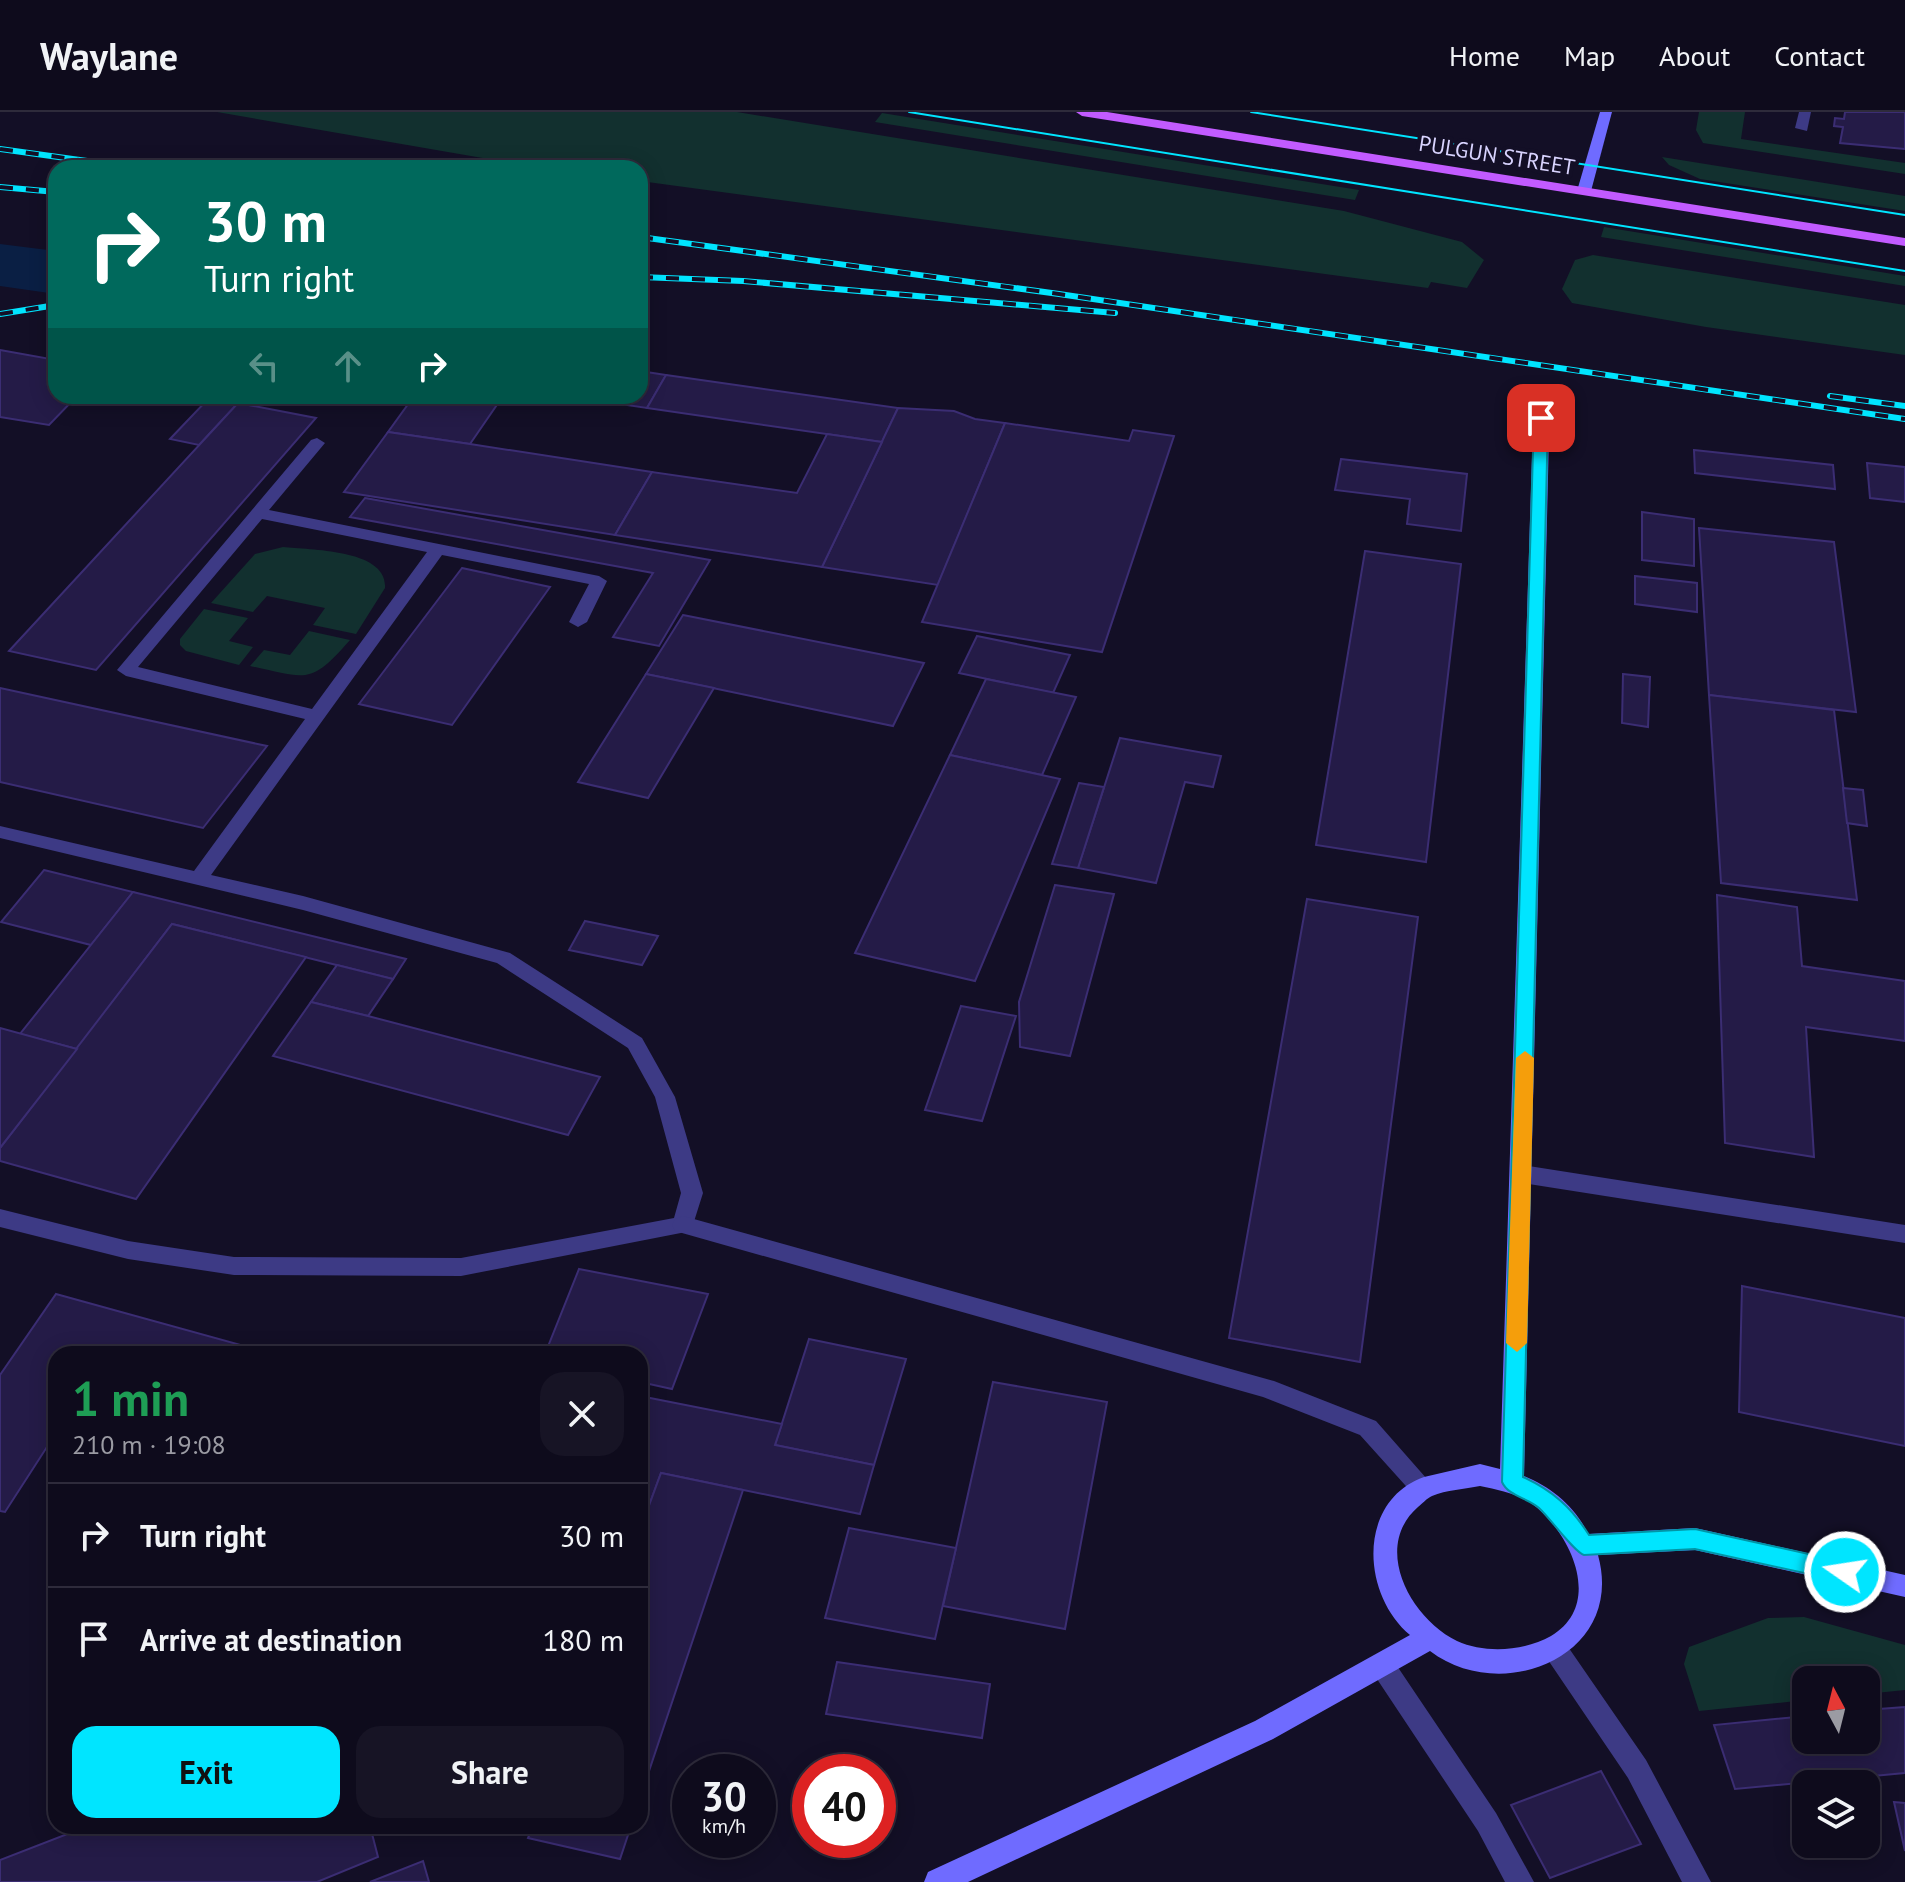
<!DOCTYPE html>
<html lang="en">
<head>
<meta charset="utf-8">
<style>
  body { margin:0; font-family:"PT Sans",sans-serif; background:#171425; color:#f1f3f6; height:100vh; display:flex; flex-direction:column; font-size:30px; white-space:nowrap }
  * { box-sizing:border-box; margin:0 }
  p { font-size:26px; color:#9b9ba3 }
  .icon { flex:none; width:44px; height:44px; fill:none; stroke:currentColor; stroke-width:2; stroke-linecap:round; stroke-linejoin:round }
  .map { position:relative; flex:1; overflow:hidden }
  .sheet { position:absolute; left:48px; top:1234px; width:600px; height:488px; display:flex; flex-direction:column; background:#0e0b1c; border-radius:24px; box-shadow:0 4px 20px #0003,0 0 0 2px #2e2b3b }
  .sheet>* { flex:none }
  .top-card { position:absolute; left:48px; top:48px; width:600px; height:244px; border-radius:24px; box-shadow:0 4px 20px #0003,0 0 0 2px #2e2b3b; background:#00695c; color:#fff; overflow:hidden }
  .needle { width:52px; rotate:353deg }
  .controls { position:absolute; left:1792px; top:1554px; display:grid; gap:16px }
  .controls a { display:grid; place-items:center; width:88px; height:88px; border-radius:16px; background:#0e0b1c; box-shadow:0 4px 20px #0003,0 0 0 2px #2e2b3b; font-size:40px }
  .speed { position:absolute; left:672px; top:1642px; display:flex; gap:16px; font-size:40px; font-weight:700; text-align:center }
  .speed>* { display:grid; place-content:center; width:104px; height:104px; border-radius:50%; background:#0e0b1c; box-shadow:0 4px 20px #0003,0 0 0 2px #2e2b3b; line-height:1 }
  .speed small { font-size:20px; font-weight:400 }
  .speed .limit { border:12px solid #d22; background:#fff; color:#111 }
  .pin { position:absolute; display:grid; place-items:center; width:68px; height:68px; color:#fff; margin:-34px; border-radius:16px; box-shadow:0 4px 12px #0006 }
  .me { position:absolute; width:88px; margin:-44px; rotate:283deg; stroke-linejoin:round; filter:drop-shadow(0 0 6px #0008) }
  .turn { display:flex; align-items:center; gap:28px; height:168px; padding:0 24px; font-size:36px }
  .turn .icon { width:104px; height:104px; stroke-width:2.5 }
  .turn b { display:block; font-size:56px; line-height:68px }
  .lanes { display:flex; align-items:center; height:76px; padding:0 24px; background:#0003; justify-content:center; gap:40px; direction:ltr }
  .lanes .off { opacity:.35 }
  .round { display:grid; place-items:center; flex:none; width:84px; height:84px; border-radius:24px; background:#171425 }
  .overview { display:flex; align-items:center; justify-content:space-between; height:136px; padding:0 24px }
  h1 { font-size:48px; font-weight:600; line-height:60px; color:#1e9e55 }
  .button { display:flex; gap:16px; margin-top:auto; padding:16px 24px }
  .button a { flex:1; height:92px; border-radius:24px; background:#00e5ff; color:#111; font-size:32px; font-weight:600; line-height:92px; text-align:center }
  .button a+a { background:#171425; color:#f1f3f6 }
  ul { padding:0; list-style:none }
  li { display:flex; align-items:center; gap:24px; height:104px; padding:0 24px; border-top:2px solid #2e2b3b }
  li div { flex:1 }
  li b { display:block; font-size:30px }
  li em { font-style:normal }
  header { display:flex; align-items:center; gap:48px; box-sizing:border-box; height:112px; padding:0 40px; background:#0e0b1c; border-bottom:2px solid #2e2b3b }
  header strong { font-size:38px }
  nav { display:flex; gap:44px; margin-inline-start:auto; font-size:28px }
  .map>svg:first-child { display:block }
  .green { fill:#12302f }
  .water { fill:#0a1f44 }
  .building { fill:#241b47; stroke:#3b2d73; stroke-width:2 }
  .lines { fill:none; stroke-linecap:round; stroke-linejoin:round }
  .lane { fill:#3d3a85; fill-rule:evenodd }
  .street { fill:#3d3a85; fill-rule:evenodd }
  .secondary { fill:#6f6bff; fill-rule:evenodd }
  .primary { fill:#c25bff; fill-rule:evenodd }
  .tram { stroke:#00e5ff; stroke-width:2 }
  .rail-casing { stroke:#00e5ff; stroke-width:6 }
  .rail { stroke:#130f26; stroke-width:4; stroke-dasharray:13; stroke-linecap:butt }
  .route { fill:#00e5ff; stroke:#0095a6; stroke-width:2 }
  .slow { fill:#f59e0b }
  .labels { text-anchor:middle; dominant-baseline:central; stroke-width:8; stroke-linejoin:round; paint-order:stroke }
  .far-street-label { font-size:22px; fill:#d9d4ff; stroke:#130f26 }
</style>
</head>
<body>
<header>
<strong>Waylane</strong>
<nav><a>Home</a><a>Map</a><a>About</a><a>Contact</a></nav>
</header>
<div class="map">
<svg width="1905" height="1770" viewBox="0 0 1905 1770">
  <rect width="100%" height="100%" fill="#130f26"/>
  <g class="green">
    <polygon points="217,0 737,0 1344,99 1462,130 1484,148 1467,176 1431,170 1428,176 640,69 640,56 540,56"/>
    <polygon points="1699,0 1745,0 1741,27 1905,51 1905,62 1703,31 1696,18"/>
    <polygon points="882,1 1359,78 1355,88 875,10"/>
    <polygon points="1662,45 1905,84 1905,99 1700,67 1669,53"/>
    <polygon points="1604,115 1905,164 1905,174 1601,125"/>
    <polygon points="1593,143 1905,193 1905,243 1706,215 1572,191 1562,177 1575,148"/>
    <path d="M283,435C310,438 388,437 385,476L356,522L313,513L325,496L267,484L253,500L211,491L255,442Z"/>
    <polygon points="204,497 248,506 229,529 253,535 239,553 186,539 180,533 180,527"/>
    <path d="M309,519L350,528C310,574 307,566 250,554L264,538L290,543Z"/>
    <polygon points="1804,1505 1905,1533 1905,1578 1866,1582 1866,1568 1806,1568 1806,1588 1699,1599 1684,1552 1689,1535 1768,1506"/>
  </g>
  <polygon class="water" points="0,132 56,139 56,182 0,174"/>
  <g class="building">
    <polygon points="1845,0 1905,0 1905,37 1840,31 1843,15 1834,14 1835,6 1844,7"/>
    <polygon points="0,238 56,248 56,284 77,284 49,313 0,305"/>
    <polygon points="640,259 666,263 647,296 566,284 640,284"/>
    <polygon points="666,263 898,296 882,330 647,296"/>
    <polygon points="414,284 503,284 470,332 388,320"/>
    <polygon points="209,286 238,291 199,333 170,327"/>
    <polygon points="238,291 316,306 96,558 9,539"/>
    <polygon points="898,296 954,299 975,307 1005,311 938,473 822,455"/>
    <polygon points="1005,311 1129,329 1133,318 1174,324 1102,540 922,510"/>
    <polygon points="388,320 470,332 652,360 615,423 344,380"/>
    <polygon points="827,322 882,330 822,455 615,423 652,360 797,381"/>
    <polygon points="1694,338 1833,353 1835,377 1695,361"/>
    <polygon points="1341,347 1467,362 1461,419 1407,412 1410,387 1335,378"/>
    <polygon points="1867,351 1905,355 1905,390 1870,386"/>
    <polygon points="365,386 710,448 659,534 613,525 653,461 350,405"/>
    <polygon points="1642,400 1694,407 1694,454 1642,448"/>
    <polygon points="1699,416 1834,430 1856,600 1709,583"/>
    <polygon points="1365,439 1461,452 1426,750 1316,733"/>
    <polygon points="462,456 550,475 452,613 359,592"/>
    <polygon points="1635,464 1697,471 1697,500 1635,492"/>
    <polygon points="683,503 924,551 893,614 646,562"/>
    <polygon points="977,524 1070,543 1053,581 959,561"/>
    <polygon points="646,562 714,576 648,686 578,670"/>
    <polygon points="1623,562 1650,565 1648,615 1622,611"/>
    <polygon points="986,567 1076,585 1042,663 950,643"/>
    <polygon points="0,576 267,634 203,716 0,670"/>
    <polygon points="1709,583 1834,598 1857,788 1721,771"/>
    <polygon points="1120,626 1221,644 1213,675 1185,670 1156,771 1078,756"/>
    <polygon points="950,643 1060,667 975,869 855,841"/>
    <polygon points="1079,671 1104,675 1078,756 1052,752"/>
    <polygon points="1843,676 1863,678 1867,714 1847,711"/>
    <polygon points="44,758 133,780 91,833 1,810"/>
    <polygon points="1055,773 1114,782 1070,944 1020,935 1019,890"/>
    <polygon points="133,780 406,847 393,867 172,812 77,937 20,922"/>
    <polygon points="1717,783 1797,795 1802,854 1905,869 1905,929 1806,915 1814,1045 1725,1031"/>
    <polygon points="1307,787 1418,805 1360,1250 1229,1226"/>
    <polygon points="585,809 658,824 642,853 569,838"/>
    <polygon points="172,812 306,845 136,1087 0,1049 0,1036"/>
    <polygon points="337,853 393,867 368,904 311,890"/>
    <polygon points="311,890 368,904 600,965 568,1023 273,944"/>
    <polygon points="961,894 1016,904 982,1009 925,998"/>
    <polygon points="0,916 77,937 0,1036"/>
    <polygon points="579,1157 708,1182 672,1277 640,1270 640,1242 545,1242"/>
    <polygon points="1742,1174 1905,1206 1905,1334 1739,1300"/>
    <polygon points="56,1182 273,1242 56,1242 56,1321 5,1400 0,1399 0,1263"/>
    <polygon points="809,1227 906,1247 874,1353 775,1333"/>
    <polygon points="993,1270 1107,1290 1065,1517 943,1494"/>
    <polygon points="640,1284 782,1312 775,1333 874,1353 860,1402 661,1361 640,1418"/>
    <polygon points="661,1361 743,1378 640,1686 640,1418"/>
    <polygon points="849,1416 956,1436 935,1527 825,1506"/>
    <polygon points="837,1550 990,1572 982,1626 826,1602"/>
    <polygon points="1905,1595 1905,1661 1735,1677 1714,1613 1806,1604 1806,1628 1866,1628 1866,1598"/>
    <polygon points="1601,1659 1641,1732 1550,1766 1511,1693"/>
    <polygon points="1894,1690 1905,1691 1905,1739"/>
    <polygon points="88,1714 370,1714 378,1745 317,1770 0,1770 0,1748"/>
    <polygon points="533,1714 631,1714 620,1747 528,1726"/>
    <polygon points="423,1749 429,1770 370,1770"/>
  </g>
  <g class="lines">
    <g class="lane">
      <polygon points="1799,0 1811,0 1807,19 1795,16"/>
      <path d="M317,326L325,331L269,398L599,464L607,469L587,510L578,515L569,510L589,472L442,443L211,763L303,784L510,841L642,926L675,985L703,1081L691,1119L461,1164L234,1163L128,1147L0,1115V1097L128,1129L234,1145L461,1146L674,1106L681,1081L655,985L628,936L497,851L303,798L0,726V714L194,759L305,607L126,564L117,558L311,328ZM262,407L427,440L312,597L138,555Z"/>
      <polygon points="1522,1053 1905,1113 1905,1131 1522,1071 1514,1068 1511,1062 1514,1056"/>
      <polygon points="1382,1541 1391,1545 1496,1701 1534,1770 1505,1770 1478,1719 1373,1561 1369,1553 1373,1545"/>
    </g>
    <g class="street">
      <polygon points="683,1104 1274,1269 1376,1309 1434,1375 1430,1383 1422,1386 1414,1383 1360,1323 1263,1285 675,1119 672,1113 675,1107"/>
      <polygon points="1555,1525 1564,1529 1646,1648 1711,1770 1682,1770 1628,1666 1546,1545 1542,1537 1546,1529"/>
    </g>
    <g class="secondary">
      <polygon points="1600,0 1612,0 1591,79 1584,83 1577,79"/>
      <path d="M1542,277L1550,282L1524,1364C1551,1375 1576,1395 1588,1422L1695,1416L1905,1463V1485L1695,1438L1598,1443C1626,1544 1502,1594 1430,1539L1273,1627L968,1770H924L928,1760L1255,1609L1410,1523C1361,1482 1357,1389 1424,1365L1480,1352L1500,1357L1534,282ZM1480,1374C1498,1378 1516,1381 1531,1391C1570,1419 1605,1492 1551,1524C1524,1539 1486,1542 1457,1529C1410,1506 1372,1435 1418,1395C1422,1392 1427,1386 1432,1384C1446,1378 1465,1377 1480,1374Z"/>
    </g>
    <polygon class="primary" points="1076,0 1107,0 1905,126 1905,134 1082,4"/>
    <g class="tram">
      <polyline points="909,0 1905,159"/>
      <polyline points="1251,0 1905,103"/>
    </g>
    <defs>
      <g id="rail">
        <polyline points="0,37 138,56"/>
        <polyline points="0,75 56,80"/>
        <polyline points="640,125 1059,182 1905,307"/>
        <polyline points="640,165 743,169 1115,201"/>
        <polyline points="0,202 56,193"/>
        <polyline points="1830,284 1905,294"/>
      </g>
    </defs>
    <use href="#rail" class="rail-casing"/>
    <use href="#rail" class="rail"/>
  </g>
  <path class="route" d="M1541,301L1548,306L1523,1365C1553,1379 1571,1395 1589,1423L1695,1417L1845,1450L1853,1453L1856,1460L1853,1467L1845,1470L1695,1437L1584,1443C1574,1440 1551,1407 1539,1396C1528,1386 1508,1384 1502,1370L1534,306Z"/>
  <polygon class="slow" points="1525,939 1534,946 1527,1231 1517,1240 1506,1231 1516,946"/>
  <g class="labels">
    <g class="far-street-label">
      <text transform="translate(1497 43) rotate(9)">PULGUN STREET</text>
    </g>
  </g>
</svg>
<div class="controls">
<a><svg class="needle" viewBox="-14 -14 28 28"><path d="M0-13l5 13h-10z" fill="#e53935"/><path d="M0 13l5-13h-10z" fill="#9b9ba3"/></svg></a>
<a><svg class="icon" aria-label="layers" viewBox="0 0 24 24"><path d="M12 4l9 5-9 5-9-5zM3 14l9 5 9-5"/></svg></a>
</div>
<div class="speed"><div>30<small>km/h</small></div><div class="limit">40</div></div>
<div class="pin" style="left:1541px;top:306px;background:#d93025"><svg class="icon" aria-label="arrive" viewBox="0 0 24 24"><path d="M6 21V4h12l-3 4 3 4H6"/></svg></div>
<svg class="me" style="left:1845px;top:1460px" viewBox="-20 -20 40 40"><circle r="17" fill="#00e5ff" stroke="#fff" stroke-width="3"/><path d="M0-11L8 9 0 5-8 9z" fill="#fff"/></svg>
<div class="top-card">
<div class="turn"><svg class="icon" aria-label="right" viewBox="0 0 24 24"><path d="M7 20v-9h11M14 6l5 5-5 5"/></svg><div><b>30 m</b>Turn right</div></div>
<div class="lanes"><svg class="icon off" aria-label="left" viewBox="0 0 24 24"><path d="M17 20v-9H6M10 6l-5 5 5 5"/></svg><svg class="icon off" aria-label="ahead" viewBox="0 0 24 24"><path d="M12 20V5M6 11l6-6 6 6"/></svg><svg class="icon" aria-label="right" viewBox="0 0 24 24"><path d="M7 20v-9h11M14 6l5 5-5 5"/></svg></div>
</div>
<section class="sheet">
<div class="overview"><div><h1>1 min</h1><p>210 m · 19:08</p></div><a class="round"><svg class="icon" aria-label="close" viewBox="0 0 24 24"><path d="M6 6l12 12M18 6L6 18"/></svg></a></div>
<ul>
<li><svg class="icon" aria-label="right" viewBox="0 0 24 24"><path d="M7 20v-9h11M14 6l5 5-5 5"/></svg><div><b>Turn right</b></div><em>30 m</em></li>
<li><svg class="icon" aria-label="arrive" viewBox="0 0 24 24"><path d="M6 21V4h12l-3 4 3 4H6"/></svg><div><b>Arrive at destination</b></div><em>180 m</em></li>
</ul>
<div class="button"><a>Exit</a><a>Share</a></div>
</section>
</div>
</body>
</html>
